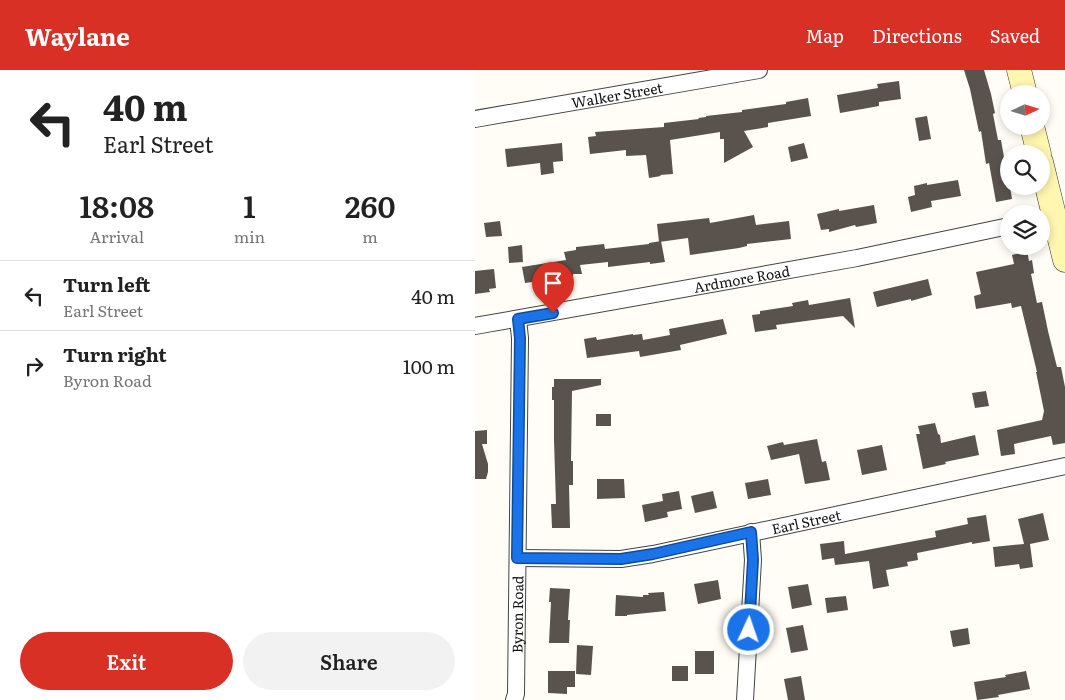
<!DOCTYPE html>
<html lang="en">
<head>
<meta charset="utf-8">
<style>
  body { margin:0; font-family:Literata,serif; background:#f2f2f2; color:#222; height:100vh; display:flex; flex-direction:column; font-size:19px; white-space:nowrap }
  * { box-sizing:border-box; margin:0 }
  p { font-size:16px; color:#767676 }
  .icon { flex:none; width:28px; height:28px; fill:none; stroke:currentColor; stroke-width:2; stroke-linecap:round; stroke-linejoin:round }
  .map { position:relative; flex:1; overflow:hidden }
  .sheet { display:flex; flex-direction:column; background:#fff; width:475px }
  .sheet>* { flex:none }
  .top-card { background:#fff; color:#222; overflow:hidden }
  .needle { width:32px; rotate:86deg }
  .controls { position:absolute; left:525px; top:15px; display:grid; gap:10px }
  .controls a { display:grid; place-items:center; width:50px; height:50px; border-radius:50%; background:#fff; box-shadow:0 2px 8px #0003; font-size:25px }
  .pin { position:absolute; display:grid; place-items:center; width:42px; height:42px; color:#fff; margin:-51px -21px; border-radius:50% 50% 50% 0; rotate:-45deg; box-shadow:0 0 5px #0007 }
  .pin .icon { rotate:45deg }
  .me { position:absolute; width:55px; margin:-28px; rotate:3deg; stroke-linejoin:round; filter:drop-shadow(0 0 4px #0008) }
  .turn { display:flex; align-items:center; gap:18px; height:105px; padding:0 20px; font-size:22px }
  .turn .icon { width:65px; height:65px; stroke-width:2.5 }
  .turn b { display:block; font-size:35px; line-height:42px }
  .eta { display:flex; justify-content:space-evenly; align-items:center; height:85px; text-align:center }
  .eta b { font-size:30px; font-weight:600; line-height:35px }
  .button { display:flex; gap:10px; margin-top:auto; padding:10px 20px }
  .button a { flex:1; height:58px; border-radius:30px; background:#d93025; color:#fff; font-size:20px; font-weight:600; line-height:58px; text-align:center }
  .button a+a { background:#f2f2f2; color:#222 }
  ul { padding:0; list-style:none }
  li { display:flex; align-items:center; gap:15px; height:70px; padding:0 20px; border-top:1px solid #e0e0e0 }
  li div { flex:1 }
  li b { display:block; font-size:19px }
  li em { font-style:normal }
  header { display:flex; align-items:center; gap:30px; box-sizing:border-box; height:70px; padding:0 25px; background:#d93025; color:#fff }
  header strong { font-size:24px }
  nav { display:flex; gap:28px; margin-inline-start:auto; font-size:18px }
  main { display:flex; flex:1; min-height:0 }
  .map>svg:first-child { display:block }
  .building { fill:#5a524d }
  .lines { fill:none; stroke-linecap:round; stroke-linejoin:round }
  .minor-casing { stroke:#444; stroke-width:18 }
  .secondary-casing { stroke:#333; stroke-width:25 }
  .minor { stroke:#fff; stroke-width:16 }
  .secondary { stroke:#fff6b0; stroke-width:24 }
  .route-casing { stroke:#114b97; stroke-width:12 }
  .route { stroke:#1a73e8; stroke-width:9 }
  .labels { text-anchor:middle; dominant-baseline:central; stroke-width:5; stroke-linejoin:round; paint-order:stroke }
  .street-label { font-size:14px; fill:#111; stroke:#fff }
</style>
</head>
<body>
<header>
<strong>Waylane</strong>
<nav><a>Map</a><a>Directions</a><a>Saved</a></nav>
</header>
<main>
<section class="sheet">
<div class="top-card">
<div class="turn"><svg class="icon" aria-label="left" viewBox="0 0 24 24"><path d="M17 20v-9H6M10 6l-5 5 5 5"/></svg><div><b>40 m</b>Earl Street</div></div>
</div>
<div class="eta">
<div><b>18:08</b><p>Arrival</p></div>
<div><b>1</b><p>min</p></div>
<div><b>260</b><p>m</p></div>
</div>
<ul>
<li><svg class="icon" aria-label="left" viewBox="0 0 24 24"><path d="M17 20v-9H6M10 6l-5 5 5 5"/></svg><div><b>Turn left</b><p>Earl Street</p></div><em>40 m</em></li>
<li><svg class="icon" aria-label="right" viewBox="0 0 24 24"><path d="M7 20v-9h11M14 6l5 5-5 5"/></svg><div><b>Turn right</b><p>Byron Road</p></div><em>100 m</em></li>
</ul>
<div class="button"><a>Exit</a><a>Share</a></div>
</section>
<div class="map">
<svg width="590" height="630" viewBox="0 0 590 630">
  <rect width="100%" height="100%" fill="#fffdf5"/>
  <g class="building">
    <polygon points="489,0 509,0 516,24 520,43 518,44 523,70 526,70 534,116 535,116 537,129 521,132 514,93 511,94 506,61 504,62 495,19"/>
    <polygon points="424,11 426,29 404,32 404,36 365,43 362,25 403,18 402,14"/>
    <polygon points="333,28 336,46 293,53 293,57 269,61 278,77 249,93 249,69 245,69 245,62 195,70 198,104 185,105 186,106 174,108 171,85 151,86 151,80 115,84 113,67 121,66 120,62 189,57 189,53 224,49 223,48 231,47 231,46 267,42 267,40 311,34 311,32"/>
    <polygon points="452,46 456,69 444,71 440,48"/>
    <polygon points="87,73 88,91 78,92 79,103 66,105 65,93 32,97 30,79"/>
    <polygon points="329,73 333,88 316,92 313,77"/>
    <polygon points="483,110 486,126 456,131 457,137 436,142 433,127 440,125 439,116 452,113 452,115"/>
    <polygon points="399,135 402,153 381,157 380,155 354,162 354,159 346,160 342,144 364,139 364,141"/>
    <polygon points="279,145 281,155 314,151 316,169 272,174 272,176 264,178 215,185 213,168 184,172 182,154 234,148 235,153"/>
    <polygon points="25,151 27,166 11,167 9,153"/>
    <polygon points="186,171 190,192 175,194 175,192 133,197 133,192 105,195 107,204 98,204 98,208 58,215 57,212 50,213 47,197 91,190 89,182 101,180 101,177 129,174 130,179 174,174 174,173"/>
    <polygon points="47,175 48,192 34,193 33,177"/>
    <polygon points="552,181 554,191 557,190 559,203 556,204 562,233 567,232 573,261 582,297 586,297 590,317 590,373 578,375 576,366 539,374 540,384 526,386 522,360 567,350 569,341 561,302 562,302 546,236 537,238 536,233 501,239 499,226 506,224 501,202 539,194 537,185"/>
    <polygon points="19,199 21,218 14,219 15,222 0,224 0,201"/>
    <polygon points="453,209 457,225 436,231 436,229 402,237 398,222"/>
    <polygon points="375,228 380,258 368,246 301,255 302,259 280,262 277,245 285,244 285,241 318,236 317,233 333,230 334,235"/>
    <polygon points="248,249 252,264 205,275 206,280 165,287 164,281 112,288 109,269 121,267 122,270 158,264 158,265 167,264 168,270 195,265 194,259"/>
    <polygon points="79,309 126,309 126,315 97,321 96,391 98,391 98,415 94,415 95,458 77,458 76,434 81,434 79,370 79,330 77,330 77,317 79,317"/>
    <polygon points="511,321 514,336 500,338 497,323"/>
    <rect x="121" y="344" width="15" height="12"/>
    <polygon points="460,353 463,364 465,365 466,373 500,365 504,385 470,392 471,394 448,399 441,364 445,364 443,356"/>
    <polygon points="12,360 12,374 7,374 13,394 13,402 11,409 0,409 0,361"/>
    <polygon points="342,369 347,392 351,391 355,410 330,414 324,384 296,390 292,376 308,372 309,375"/>
    <polygon points="407,375 412,400 387,405 382,380"/>
    <polygon points="122,409 149,409 150,428 122,429"/>
    <polygon points="293,409 296,425 273,429 270,413"/>
    <polygon points="204,421 207,439 192,442 193,447 170,452 167,435 188,431 187,424"/>
    <polygon points="238,421 242,438 220,443 216,426"/>
    <polygon points="568,443 574,470 555,474 558,497 545,499 544,494 520,497 518,477 549,474 543,449"/>
    <polygon points="511,445 515,471 497,474 497,472 442,483 443,490 432,492 433,496 411,500 414,516 398,519 394,491 360,495 359,488 347,490 345,474 369,471 370,484 461,467 460,461 493,454 492,448"/>
    <polygon points="243,510 246,529 223,534 219,514"/>
    <polygon points="333,514 337,535 317,539 313,517"/>
    <polygon points="75,518 95,519 93,550 95,550 94,573 74,573 76,532 74,532"/>
    <polygon points="189,522 191,541 152,545 152,546 140,546 141,525 168,527 168,525 174,525 173,523"/>
    <polygon points="371,526 373,540 352,543 350,528"/>
    <polygon points="328,555 333,580 316,583 311,558"/>
    <polygon points="493,558 495,574 478,577 475,561"/>
    <polygon points="102,575 118,576 116,605 101,604"/>
    <rect x="220" y="581" width="19" height="23"/>
    <rect x="197" y="596" width="16" height="15"/>
    <polygon points="73,601 100,601 100,617 92,617 92,624 73,623"/>
    <polygon points="551,601 555,619 523,625 524,627 502,630 499,612 531,607 530,605"/>
    <polygon points="326,606 330,630 313,630 309,609"/>
  </g>
  <g class="lines">
    <defs>
      <g id="minor">
        <path id="s1" d="M0,49L284,0"/>
        <path id="s2" d="M0,256L382,188L534,156"/>
        <path id="s3" d="M43,488L146,489L178,484L590,396"/>
        <path id="s4" d="M39,630L41,624L45,268L43,249"/>
        <polyline points="270,630 278,490 276,462"/>
      </g>
      <g id="secondary">
        <polyline points="544,0 550,24"/>
        <polyline points="557,56 564,84"/>
        <polyline points="566,92 590,190"/>
      </g>
    </defs>
    <use href="#minor" class="minor-casing"/>
    <use href="#secondary" class="secondary-casing"/>
    <use href="#minor" class="minor"/>
    <use href="#secondary" class="secondary"/>
  </g>
  <g class="lines">
    <defs>
      <polyline id="route" points="78,243 43,249 45,268 42,488 146,489 178,484 276,462 278,490 274,560"/>
    </defs>
    <use href="#route" class="route-casing"/>
    <use href="#route" class="route"/>
  </g>
  <g class="labels">
    <g class="street-label">
      <text stroke="none"><textPath href="#s1" startOffset="144">Walker Street</textPath></text>
      <text stroke="none"><textPath href="#s2" startOffset="271">Ardmore Road</textPath></text>
      <text stroke="none"><textPath href="#s3" startOffset="292">Earl Street</textPath></text>
      <text stroke="none"><textPath href="#s4" startOffset="86">Byron Road</textPath></text>
    </g>
  </g>
</svg>
<div class="controls">
<a><svg class="needle" viewBox="-14 -14 28 28"><path d="M0-13l5 13h-10z" fill="#e53935"/><path d="M0 13l5-13h-10z" fill="#767676"/></svg></a>
<a><svg class="icon" aria-label="search" viewBox="0 0 24 24"><circle cx="10" cy="10" r="6"/><path d="M15 15l6 6"/></svg></a>
<a><svg class="icon" aria-label="layers" viewBox="0 0 24 24"><path d="M12 4l9 5-9 5-9-5zM3 14l9 5 9-5"/></svg></a>
</div>
<div class="pin" style="left:78px;top:243px;background:#d93025"><svg class="icon" aria-label="arrive" viewBox="0 0 24 24"><path d="M6 21V4h12l-3 4 3 4H6"/></svg></div>
<svg class="me" style="left:274px;top:560px" viewBox="-20 -20 40 40"><circle r="17" fill="#1a73e8" stroke="#fff" stroke-width="3"/><path d="M0-11L8 9 0 5-8 9z" fill="#fff"/></svg>
</div>
</main>
</body>
</html>
